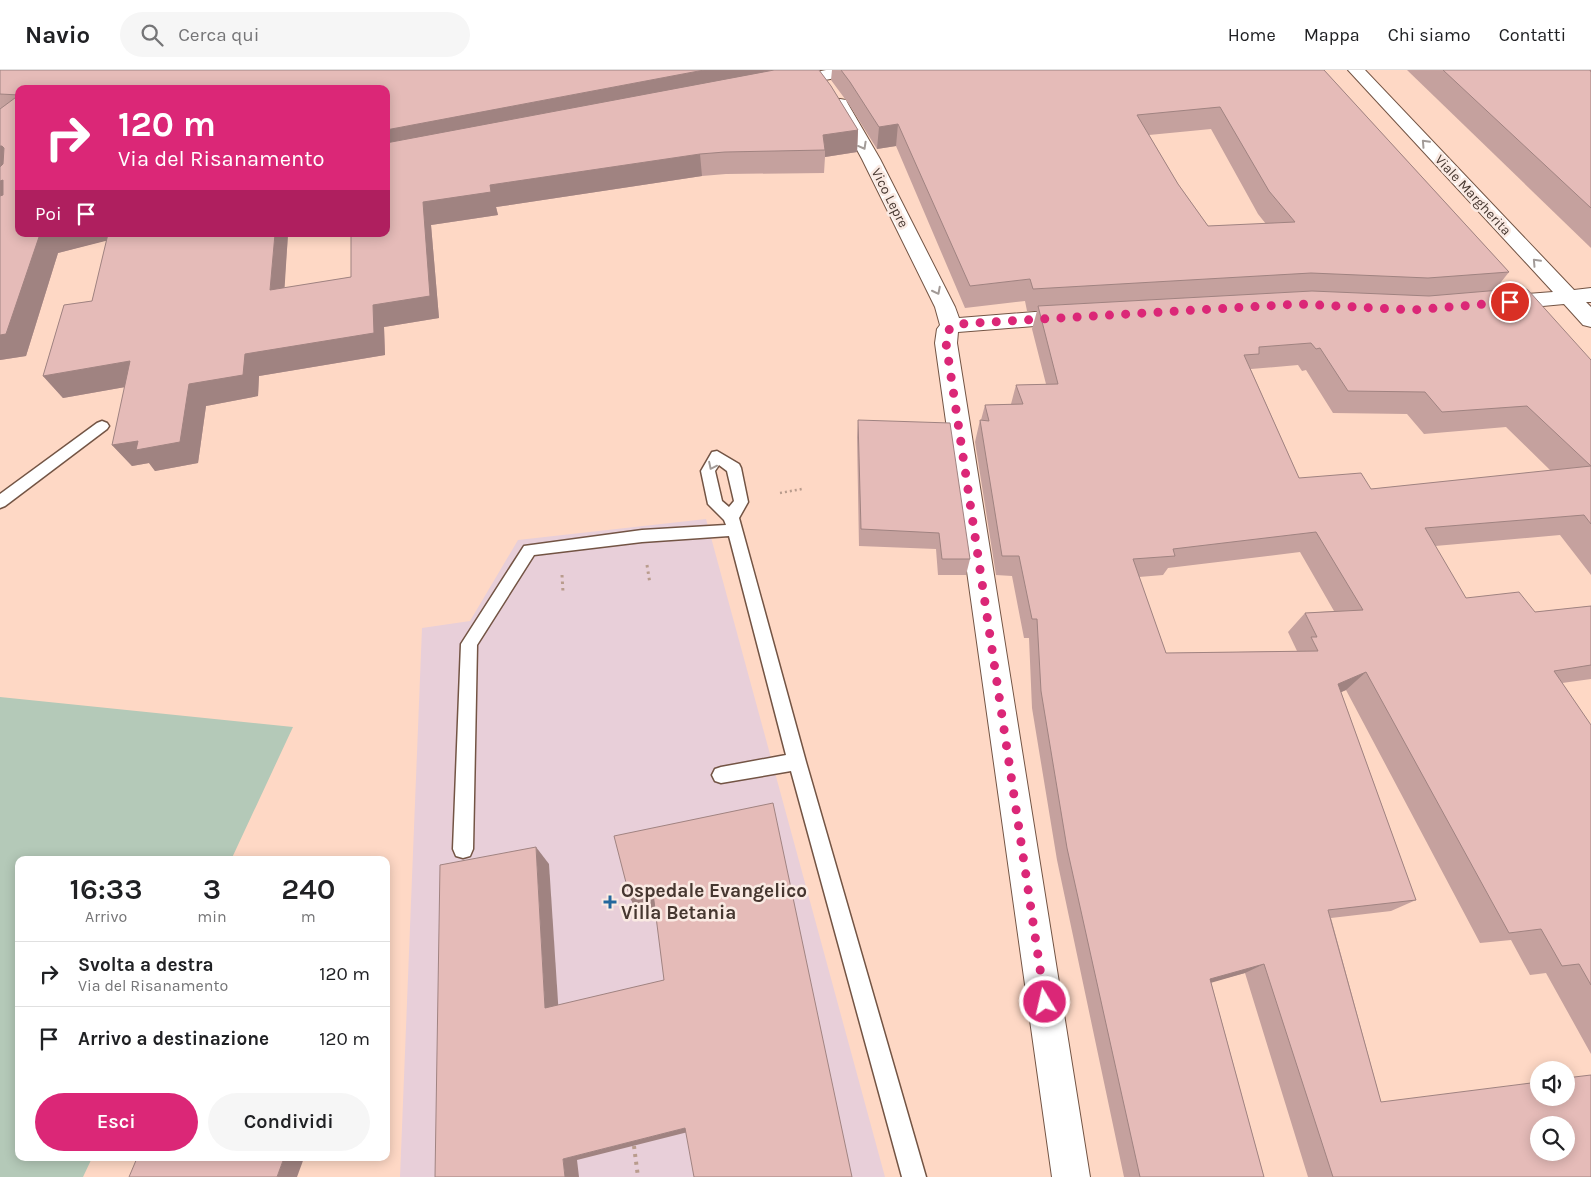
<!DOCTYPE html>
<html lang="it">
<head>
<meta charset="utf-8">
<style>
  body { margin:0; font-family:Karla,sans-serif; background:#f6f6f6; color:#202124; height:100vh; display:flex; flex-direction:column; font-size:19px; white-space:nowrap }
  * { box-sizing:border-box; margin:0 }
  p { font-size:16px; color:#757577 }
  .icon { flex:none; width:28px; height:28px; fill:none; stroke:currentColor; stroke-width:2; stroke-linecap:round; stroke-linejoin:round }
  .map { position:relative; flex:1; overflow:hidden }
  .sheet { position:absolute; left:15px; top:786px; width:375px; height:305px; display:flex; flex-direction:column; background:#fff; border-radius:10px; box-shadow:0 2px 12px #0003 }
  .sheet>* { flex:none }
  .banner { position:absolute; left:15px; top:15px; width:375px; height:152px; border-radius:10px; box-shadow:0 2px 12px #0003; background:#db2777; color:#fff; overflow:hidden }
  .buttons { position:absolute; left:1530px; top:991px; display:grid; gap:10px }
  .buttons a { display:grid; place-items:center; width:45px; height:45px; border-radius:50%; background:#fff; box-shadow:0 2px 12px #0003; font-size:25px }
  .pin { position:absolute; display:grid; place-items:center; width:42px; height:42px; color:#fff; margin:-21px; border:2px solid #fff; border-radius:50%; box-shadow:0 1px 5px #0007 }
  .me { position:absolute; width:55px; margin:-28px; rotate:351deg; stroke-linejoin:round; filter:drop-shadow(0 0 4px #0008) }
  .turn { display:flex; align-items:center; gap:18px; height:105px; padding:0 20px; font-size:22px }
  .turn .icon { width:65px; height:65px; stroke-width:2.5 }
  .turn b { display:block; font-size:35px; line-height:42px }
  .then { display:flex; align-items:center; height:48px; padding:0 20px; background:#0003; gap:10px; font-size:19px }
  .eta { display:flex; justify-content:space-evenly; align-items:center; height:85px; text-align:center }
  .eta b { font-size:30px; font-weight:600; line-height:35px }
  .primary-button { display:flex; gap:10px; margin-top:auto; padding:10px 20px }
  .primary-button a { flex:1; height:58px; border-radius:30px; background:#db2777; color:#fff; font-size:20px; font-weight:600; line-height:58px; text-align:center }
  .primary-button a+a { background:#f6f6f6; color:#202124 }
  ul { padding:0; list-style:none }
  li { display:flex; align-items:center; gap:15px; height:65px; padding:0 20px; border-top:1px solid #e0e0e0 }
  li div { flex:1 }
  li b { display:block; font-size:19px }
  li em { font-style:normal }
  header { display:flex; align-items:center; gap:30px; box-sizing:border-box; height:70px; padding:0 25px; background:#fff; border-bottom:1px solid #e0e0e0 }
  header strong { font-size:24px }
  nav { display:flex; gap:28px; margin-inline-start:auto; font-size:18px }
  .search { width:350px; height:45px; background:#f6f6f6; display:flex; align-items:center; gap:12px; box-sizing:border-box; padding:0 18px; border-radius:28px; color:#757577; font-size:19px }
  .map>svg:first-child { display:block }
  .medical { fill:#e8cfd9 }
  .green { fill:#b4c9b8 }
  .lines { fill:none; stroke-linecap:round; stroke-linejoin:round }
  .lane-casing { stroke:#735444; stroke-width:3 }
  .street-casing { stroke:#735444; stroke-width:2 }
  .path-far2 { stroke:#b99c8d; stroke-width:2.5; stroke-dasharray:2 3; stroke-linecap:butt }
  .path-far1 { stroke:#b99c8d; stroke-width:3; stroke-dasharray:2.5 4; stroke-linecap:butt }
  .path { stroke:#b99c8d; stroke-width:4; stroke-dasharray:3 5; stroke-linecap:butt }
  .lane { fill:#fff; fill-rule:evenodd }
  .street { fill:#fff; fill-rule:evenodd }
  .wall { fill:#c5a19e; fill-rule:evenodd }
  .shaded-wall { fill:#a08381 }
  .building { fill:#e5bbb8; stroke:#a08381; fill-rule:evenodd }
  .oneway { stroke:#a29b98 }
  .route { stroke:#db2777; stroke-width:9; stroke-dasharray:0 16.2 }
  .poi-dot { fill:#23689d; stroke:#faeae3; stroke-width:2 }
  .labels { text-anchor:middle; dominant-baseline:central; stroke-width:5; stroke-linejoin:round; paint-order:stroke }
  .far-street-label { font-size:14px; fill:#463730; stroke:#faeae3 }
  .near-poi-label { font-size:19px; font-weight:bold; fill:#463730; stroke:#faeae3; text-anchor:start }
</style>
</head>
<body>
<header>
<strong>Navio</strong>
<div class="search"><svg class="icon" aria-label="search" viewBox="0 0 24 24"><circle cx="10" cy="10" r="6"/><path d="M15 15l6 6"/></svg>Cerca qui</div>
<nav><a>Home</a><a>Mappa</a><a>Chi siamo</a><a>Contatti</a></nav>
</header>
<div class="map">
<svg width="1591" height="1107" viewBox="0 0 1591 1107">
  <rect width="100%" height="100%" fill="#fed8c5"/>
  <polygon class="medical" points="706,449 885,1107 400,1107 422,558 470,551 518,470"/>
  <polygon class="green" points="0,627 293,657 231,790 19,790 19,1088 92,1088 83,1107 0,1107"/>
  <g class="lines">
    <defs>
      <g id="lane">
        <polygon points="102,351 107,353 109,356 107,359 5,436 0,438 0,424 97,353"/>
        <path d="M717,381L739,394L741,398L748,432L739,448L806,692L926,1107H902L791,701L721,713L715,711L712,705L715,699L721,697L786,685L729,466L642,472L534,485L477,575L473,779L470,786L463,788L456,786L453,779L461,574L524,476L642,460L726,455L724,450L708,434L701,401L712,382ZM719,395L727,401L734,431L729,437L722,431L715,401Z"/>
      </g>
      <g id="street">
        <polygon points="826,0 860,0 858,3 852,5 787,17 781,15 779,12 781,9"/>
        <polygon points="1348,0 1365,0 1574,220 1591,218 1591,232 1586,232 1591,237 1591,257 1583,255 1564,234 1499,240 1492,238 1489,233 1492,228 1499,226 1553,222"/>
        <polygon points="840,29 846,30 848,34 880,89 955,237 959,248 1072,239 1079,241 1083,246 1079,251 1072,253 958,262 957,273 1090,1107 1052,1107 935,273 937,259 940,255 935,237 862,89 832,34 834,30"/>
      </g>
    </defs>
    <use href="#lane" class="lane-casing"/>
    <use href="#street" class="street-casing"/>
    <polyline class="path-far2" points="780,423 802,419"/>
    <g class="path-far1">
      <polyline points="647,495 650,514"/>
      <polyline points="562,505 563,522"/>
    </g>
    <polyline class="path" points="634,1076 638,1107"/>
    <use href="#lane" class="lane"/>
    <use href="#street" class="street"/>
  </g>
  <g class="wall">
    <path d="M0,0H819L831,16L858,60L857,82L825,87L824,103L726,104L702,106L496,137L498,145L431,155L439,248L384,257L385,285L259,306L258,326L206,336L198,393L155,401L149,393L132,396L112,375L125,317L63,328L43,306L64,235L92,231L107,170L58,183L26,286L0,290ZM19,19H386V164H351V207L284,218L288,164H19Z"/>
    <path d="M832,0H1324L1509,202L1494,221L1591,290V505L1560,465L1435,476L1466,528L1535,542L1591,536V609L1562,613L1591,655V984L1546,903L1530,905L1511,870L1480,873L1346,620L1341,622L1416,830L1391,841L1331,848L1381,1032L1591,1107H1308L1245,903L1211,912L1264,1107H1124L1057,790L1032,638L1029,568H1024L1012,506L996,505L975,372L980,350H981L985,335L1011,334L1016,315L1046,314L1032,259L1037,241H1027L1025,231L965,238L896,76L877,79L848,33L831,10ZM1211,59L1258,144L1266,154L1208,156L1178,114L1149,65ZM1298,295L1302,301L1306,300L1333,343L1407,344L1424,364L1506,357L1551,401L1371,419L1299,408L1251,300V299ZM1300,482L1334,541L1305,543L1288,562L1297,581L1166,583L1139,507L1163,505L1168,498Z"/>
    <polygon points="1407,0 1591,0 1591,178"/>
    <polygon points="858,350 970,489 966,505 938,505 936,479 859,476 857,367"/>
  </g>
  <g class="shaded-wall">
    <polygon points="704,0 817,0 386,83 386,60"/>
    <polygon points="898,54 896,76 877,79 879,57"/>
    <polygon points="858,60 857,82 825,87 825,80 823,65"/>
    <polygon points="0,76 2,76 19,98 0,110"/>
    <polygon points="700,84 702,106 496,137 498,145 431,155 439,248 384,257 385,285 259,306 258,326 206,336 198,393 155,401 149,393 132,396 112,375 189,314 245,284 373,235 423,132 490,115"/>
    <polygon points="3,110 19,131 0,137 0,111"/>
    <polygon points="40,164 129,164 129,165 58,183 26,286 0,290 0,265"/>
    <polygon points="275,164 288,164 283,242 270,220"/>
    <polygon points="130,291 148,313 63,328 43,306"/>
    <polygon points="1366,602 1346,620 1319,632 1338,614"/>
    <polygon points="536,777 549,794 559,947 545,938"/>
    <polygon points="653,823 660,839 638,843 630,828"/>
    <polygon points="1264,894 1245,903 1193,918 1210,909"/>
    <polygon points="685,1058 692,1061 577,1090 579,1107 565,1107 563,1089"/>
    <polygon points="284,1088 304,1088 297,1107 277,1107"/>
  </g>
  <g class="building">
    <polygon points="0,0 704,0 386,60 386,19 19,19 19,25 0,24"/>
    <polygon points="774,0 819,0 831,16 858,60 823,65 825,80 725,82 700,84 490,115 491,122 423,132 430,226 373,235 374,263 245,284 243,305 189,314 180,372 136,380 138,371 112,375 130,291 43,306 64,235 92,231 108,164 275,164 270,220 351,207 351,164 386,164 386,73"/>
    <path d="M841,0H1324L1509,202L1428,208L1311,203L1033,219L1030,209L970,216L898,54L879,57L850,12ZM1220,37L1269,121L1295,152L1208,156L1178,114L1137,45Z"/>
    <polygon points="1443,0 1590,0 1591,2 1591,138"/>
    <polygon points="19,25 19,164 40,164 6,264 0,265 0,126 3,125 3,110 0,111 0,97 3,94 4,78 2,76 0,76 0,39"/>
    <path d="M1524,218L1528,220L1591,290V396L1527,336L1442,342L1425,322L1348,321L1320,278L1316,279L1311,273L1259,277V284L1244,285L1299,408L1361,403L1371,419L1591,396V454L1584,445L1425,458L1466,528L1519,522L1535,542L1591,536V595L1554,601L1591,655V915L1579,894L1562,896L1541,859L1509,863L1366,602L1338,614L1416,830L1328,840L1381,1032L1539,1012V1028H1566V1008L1591,1005V1107H1333L1264,894L1210,909L1264,1107H1140L1067,778L1041,621L1037,549H1032L1019,486H1002L980,350L989,351L985,335L1023,334L1016,315L1058,314L1038,236L1312,221L1429,226ZM1316,462L1363,540L1305,543L1317,567H1311L1318,581L1166,583L1133,489L1175,486L1173,479ZM1539,1055H1566V1082H1539Z"/>
    <polygon points="858,350 950,353 970,489 942,489 939,463 861,459"/>
    <polygon points="773,733 852,1107 694,1107 685,1058 563,1089 565,1107 435,1107 440,795 536,777 545,938 664,910 653,823 630,828 614,766"/>
    <polygon points="137,1088 284,1088 277,1107 129,1107"/>
  </g>
  <defs><path id="oneway-chevron" d="M-2-3.5L2.5 0L-2 3.5" fill="none" stroke-width="1.6" stroke-linecap="round" stroke-linejoin="round" transform="scale(1.25)"/></defs>
  <g class="oneway">
    <use href="#oneway-chevron" transform="translate(1425 73) rotate(-133)"/>
    <use href="#oneway-chevron" transform="translate(863 76) rotate(61)"/>
    <use href="#oneway-chevron" transform="translate(1536 192) rotate(-133)"/>
    <use href="#oneway-chevron" transform="translate(937 221) rotate(63)"/>
    <use href="#oneway-chevron" transform="translate(712 396) rotate(116)"/>
  </g>
  <g class="lines">
    <path class="route" d="M1045,932L946,273C945,254 958,254 974,253L1299,234L1413,240L1510,232"/>
  </g>
  <path class="poi-dot" d="M607.5 824.5h5v5h5v5h-5v5h-5v-5h-5v-5h5z"/>
  <g class="labels">
    <g class="far-street-label">
      <text transform="translate(1473 125) rotate(47)">Viale Margherita</text>
      <text transform="translate(890 128) rotate(63)">Vico Lepre</text>
    </g>
    <g class="near-poi-label">
      <text x="621" y="821">Ospedale Evangelico<tspan x="621" dy="22">Villa Betania</tspan></text>
    </g>
  </g>
</svg>
<div class="buttons">
<a><svg class="icon" aria-label="sound" viewBox="0 0 24 24"><path d="M4 9h4l5-4v14l-5-4H4zM17 9q2 3 0 6"/></svg></a>
<a><svg class="icon" aria-label="search" viewBox="0 0 24 24"><circle cx="10" cy="10" r="6"/><path d="M15 15l6 6"/></svg></a>
</div>
<div class="pin" style="left:1510px;top:232px;background:#d93025"><svg class="icon" aria-label="arrive" viewBox="0 0 24 24"><path d="M6 21V4h12l-3 4 3 4H6"/></svg></div>
<svg class="me" style="left:1045px;top:932px" viewBox="-20 -20 40 40"><circle r="17" fill="#db2777" stroke="#fff" stroke-width="3"/><path d="M0-11L8 9 0 5-8 9z" fill="#fff"/></svg>
<div class="banner">
<div class="turn"><svg class="icon" aria-label="right" viewBox="0 0 24 24"><path d="M7 20v-9h11M14 6l5 5-5 5"/></svg><div><b>120 m</b>Via del Risanamento</div></div>
<div class="then">Poi<svg class="icon" aria-label="arrive" viewBox="0 0 24 24"><path d="M6 21V4h12l-3 4 3 4H6"/></svg></div>
</div>
<section class="sheet">
<div class="eta">
<div><b>16:33</b><p>Arrivo</p></div>
<div><b>3</b><p>min</p></div>
<div><b>240</b><p>m</p></div>
</div>
<ul>
<li><svg class="icon" aria-label="right" viewBox="0 0 24 24"><path d="M7 20v-9h11M14 6l5 5-5 5"/></svg><div><b>Svolta a destra</b><p>Via del Risanamento</p></div><em>120 m</em></li>
<li><svg class="icon" aria-label="arrive" viewBox="0 0 24 24"><path d="M6 21V4h12l-3 4 3 4H6"/></svg><div><b>Arrivo a destinazione</b></div><em>120 m</em></li>
</ul>
<div class="primary-button"><a>Esci</a><a>Condividi</a></div>
</section>
</div>
</body>
</html>
